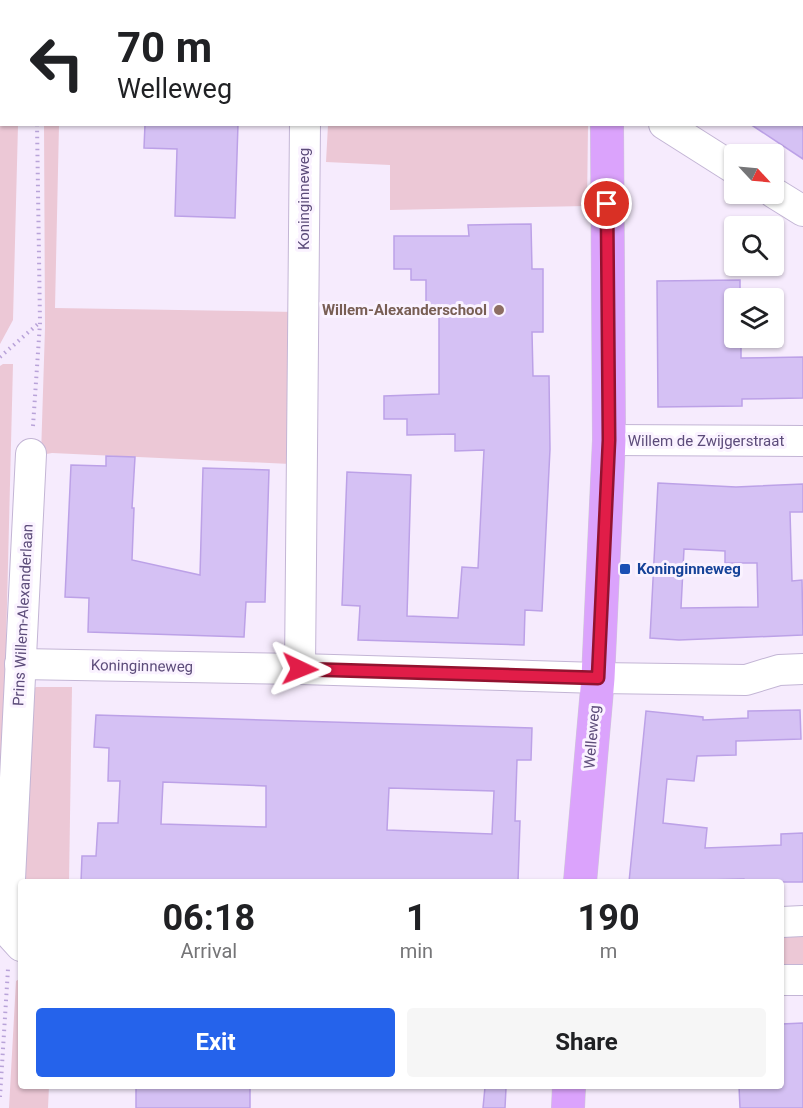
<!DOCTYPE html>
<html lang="en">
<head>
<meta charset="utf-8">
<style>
  body { margin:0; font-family:Roboto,sans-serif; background:#f6f6f6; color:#202124; height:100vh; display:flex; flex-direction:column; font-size:22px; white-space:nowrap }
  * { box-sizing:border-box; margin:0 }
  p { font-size:20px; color:#757577 }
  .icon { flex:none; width:33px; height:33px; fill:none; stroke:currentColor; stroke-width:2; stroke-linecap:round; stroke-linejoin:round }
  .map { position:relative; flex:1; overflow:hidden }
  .panel { position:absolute; left:18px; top:879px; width:766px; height:210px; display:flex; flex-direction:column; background:#fff; border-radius:6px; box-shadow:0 2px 4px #0004 }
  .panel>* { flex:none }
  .banner { position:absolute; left:0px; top:0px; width:804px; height:126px; box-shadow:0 2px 4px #0004; background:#fff; color:#202124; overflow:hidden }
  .needle { width:39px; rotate:116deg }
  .tools { position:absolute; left:724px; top:144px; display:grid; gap:12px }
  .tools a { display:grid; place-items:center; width:60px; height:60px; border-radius:6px; background:#fff; box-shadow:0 2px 4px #0004; font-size:30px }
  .pin { position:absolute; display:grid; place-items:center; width:51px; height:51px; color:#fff; margin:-26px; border:3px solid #fff; border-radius:50%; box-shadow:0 2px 6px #0007 }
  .me { position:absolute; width:66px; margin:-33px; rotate:92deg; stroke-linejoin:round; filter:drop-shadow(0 0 4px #0008) }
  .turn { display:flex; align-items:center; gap:21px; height:126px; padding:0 18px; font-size:27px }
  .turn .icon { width:78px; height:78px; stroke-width:2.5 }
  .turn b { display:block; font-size:42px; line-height:51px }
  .eta { display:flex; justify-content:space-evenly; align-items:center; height:102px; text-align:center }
  .eta b { font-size:36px; font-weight:700; line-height:42px }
  .button { display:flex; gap:12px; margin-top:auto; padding:12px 18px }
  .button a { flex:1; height:69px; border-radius:6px; background:#2563eb; color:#fff; font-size:24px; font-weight:700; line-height:69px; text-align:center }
  .button a+a { background:#f6f6f6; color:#202124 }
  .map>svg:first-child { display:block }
  .green { fill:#ecc8d6 }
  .building { fill:#d5c1f4; stroke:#bca1e7; stroke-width:1.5; fill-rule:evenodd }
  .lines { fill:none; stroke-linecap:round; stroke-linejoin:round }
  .minor-casing { stroke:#c3b5d5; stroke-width:32 }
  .major-casing { stroke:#cec9d7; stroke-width:34 }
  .path { stroke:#b9a3d9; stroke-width:4; stroke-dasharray:1.5 4.5; stroke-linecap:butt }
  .minor { stroke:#fff; stroke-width:30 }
  .major { stroke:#dba3fc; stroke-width:33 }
  .route-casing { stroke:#92132f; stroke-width:15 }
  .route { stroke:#e11d48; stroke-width:10 }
  .education-dot { fill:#8d6e63; stroke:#faf2ff; stroke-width:2 }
  .transit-dot { fill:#1a4fb4; stroke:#faf2ff; stroke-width:2 }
  .labels { text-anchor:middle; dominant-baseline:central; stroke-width:6; stroke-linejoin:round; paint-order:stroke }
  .street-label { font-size:15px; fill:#5c4c7a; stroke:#faf2ff }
  .education-label { font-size:15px; font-weight:bold; fill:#785e54; stroke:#faf2ff; text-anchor:end }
  .transit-label { font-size:15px; font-weight:bold; fill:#164399; stroke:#faf2ff; text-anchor:start }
</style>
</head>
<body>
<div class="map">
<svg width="803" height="1108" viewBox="0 0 803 1108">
  <rect width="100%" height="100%" fill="#f6ebfd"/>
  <g class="green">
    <polygon points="0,0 20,0 2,2 2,124 18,125 13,320 0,344"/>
    <polygon points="44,125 59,125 55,308 296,312 290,464 52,453 41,455 45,328"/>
    <polygon points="328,125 588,125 587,206 390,210 390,165 326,162"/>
    <polygon points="3,364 13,364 0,885 0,366"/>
    <polygon points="36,687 72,687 69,882 22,882 29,693"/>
    <polygon points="803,931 803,975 782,976 782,932"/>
    <polygon points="21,978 21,1086 49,1086 48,1108 9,1108 16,981"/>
  </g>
  <g class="building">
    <polygon points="145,124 238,124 235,218 175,216 177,149 144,148"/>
    <polygon points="750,124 803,124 803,159"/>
    <polygon points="531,224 532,269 543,269 543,332 532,332 533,376 549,376 550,449 542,611 525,610 524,645 358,640 360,606 342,605 347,472 411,475 407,616 458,618 462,567 478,568 484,450 455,451 455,434 407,435 407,419 384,419 384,396 439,394 439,310 426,310 426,280 411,280 411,269 394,269 394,236 469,236 468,225"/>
    <polygon points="740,280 740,298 735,298 735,338 741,338 741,358 803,357 803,398 742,399 742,406 658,407 657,281"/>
    <polygon points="106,456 135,457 132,508 134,508 132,560 200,575 203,468 269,470 265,602 246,602 244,637 88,632 89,598 65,597 71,465 106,466"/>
    <path d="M658,483L736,487L803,484V512H790L792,581L802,580L803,635L679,640L650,638ZM684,549L725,551V563H757L758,607L681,608Z"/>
    <polygon points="800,710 801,739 736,741 736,755 697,756 694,781 667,779 663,823 707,828 705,848 781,845 781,834 803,833 803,882 745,882 744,879 629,882 646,711 703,717 703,720 748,718 748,711"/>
    <path d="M96,715L532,728L531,760H517L515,821H520L518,882H81L82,856H96L98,823H118L120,781H108L109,748L94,747ZM163,782L266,786V827L161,824ZM389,788L494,791L492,834L387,830Z"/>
    <polygon points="803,1023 803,1108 740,1108 739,1086 782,1086 782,1024"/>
    <rect x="136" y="1086" width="114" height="22"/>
    <polygon points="485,1087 506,1088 505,1108 483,1108"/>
  </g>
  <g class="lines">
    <defs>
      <g id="minor">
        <polyline points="301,0 301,2"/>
        <polyline points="431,0 434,2"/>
        <polyline points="664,124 735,169"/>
        <polyline points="774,193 803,211"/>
        <polyline points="609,440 803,441"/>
        <polyline points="20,664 300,669 598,678 746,680 779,670 803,669"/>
        <polyline points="300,669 305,124"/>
        <polyline points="782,922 803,921"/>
        <polyline points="21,946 10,934 8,920 31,454"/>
        <polyline points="782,980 803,980"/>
      </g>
      <g id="major">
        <polyline points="639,2 639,0"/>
        <polyline points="580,882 598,678 609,440 607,124"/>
        <polyline points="568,1108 569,1086"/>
      </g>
    </defs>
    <use href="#minor" class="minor-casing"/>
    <use href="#major" class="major-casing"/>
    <g class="path">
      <polyline points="35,0 35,2"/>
      <polyline points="0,357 39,323"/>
      <polyline points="33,426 40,323 37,124"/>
      <polyline points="0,1097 8,969"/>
    </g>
    <use href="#minor" class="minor"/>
    <use href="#major" class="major"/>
  </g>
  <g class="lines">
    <defs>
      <polyline id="route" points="300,669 598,678 609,440 607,204"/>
    </defs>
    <use href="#route" class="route-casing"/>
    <use href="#route" class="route"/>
  </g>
  <circle class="education-dot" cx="499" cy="310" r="6"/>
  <rect class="transit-dot" x="619" y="563" width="12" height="12" rx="3"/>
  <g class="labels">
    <g class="street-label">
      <text transform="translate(304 199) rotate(-90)">Koninginneweg</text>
      <text x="706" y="441">Willem de Zwijgerstraat</text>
      <text transform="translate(23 615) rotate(-87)">Prins Willem-Alexanderlaan</text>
      <text transform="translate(142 666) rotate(1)">Koninginneweg</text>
      <text transform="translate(592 737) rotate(-85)">Welleweg</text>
    </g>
    <g class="education-label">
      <text x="487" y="310">Willem-Alexanderschool</text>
    </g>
    <g class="transit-label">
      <text x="637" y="569">Koninginneweg</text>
    </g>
  </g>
</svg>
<div class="tools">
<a><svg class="needle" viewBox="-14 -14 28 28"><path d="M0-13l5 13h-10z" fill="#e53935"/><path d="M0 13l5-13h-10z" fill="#757577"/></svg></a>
<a><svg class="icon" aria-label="search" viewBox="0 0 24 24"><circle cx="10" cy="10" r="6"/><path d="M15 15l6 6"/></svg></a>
<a><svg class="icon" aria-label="layers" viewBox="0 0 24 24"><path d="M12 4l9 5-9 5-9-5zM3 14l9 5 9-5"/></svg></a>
</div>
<div class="pin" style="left:607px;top:204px;background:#d93025"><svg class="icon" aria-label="arrive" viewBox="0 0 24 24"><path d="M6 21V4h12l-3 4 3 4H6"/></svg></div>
<svg class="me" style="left:300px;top:669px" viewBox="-20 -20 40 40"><path d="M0-17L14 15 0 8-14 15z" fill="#e11d48" stroke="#fff" stroke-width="4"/></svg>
<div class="banner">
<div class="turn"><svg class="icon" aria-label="left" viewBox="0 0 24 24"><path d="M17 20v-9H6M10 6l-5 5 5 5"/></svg><div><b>70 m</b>Welleweg</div></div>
</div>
<section class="panel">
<div class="eta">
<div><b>06:18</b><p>Arrival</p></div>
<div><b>1</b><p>min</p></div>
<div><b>190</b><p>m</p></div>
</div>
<div class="button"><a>Exit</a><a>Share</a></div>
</section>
</div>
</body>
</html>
